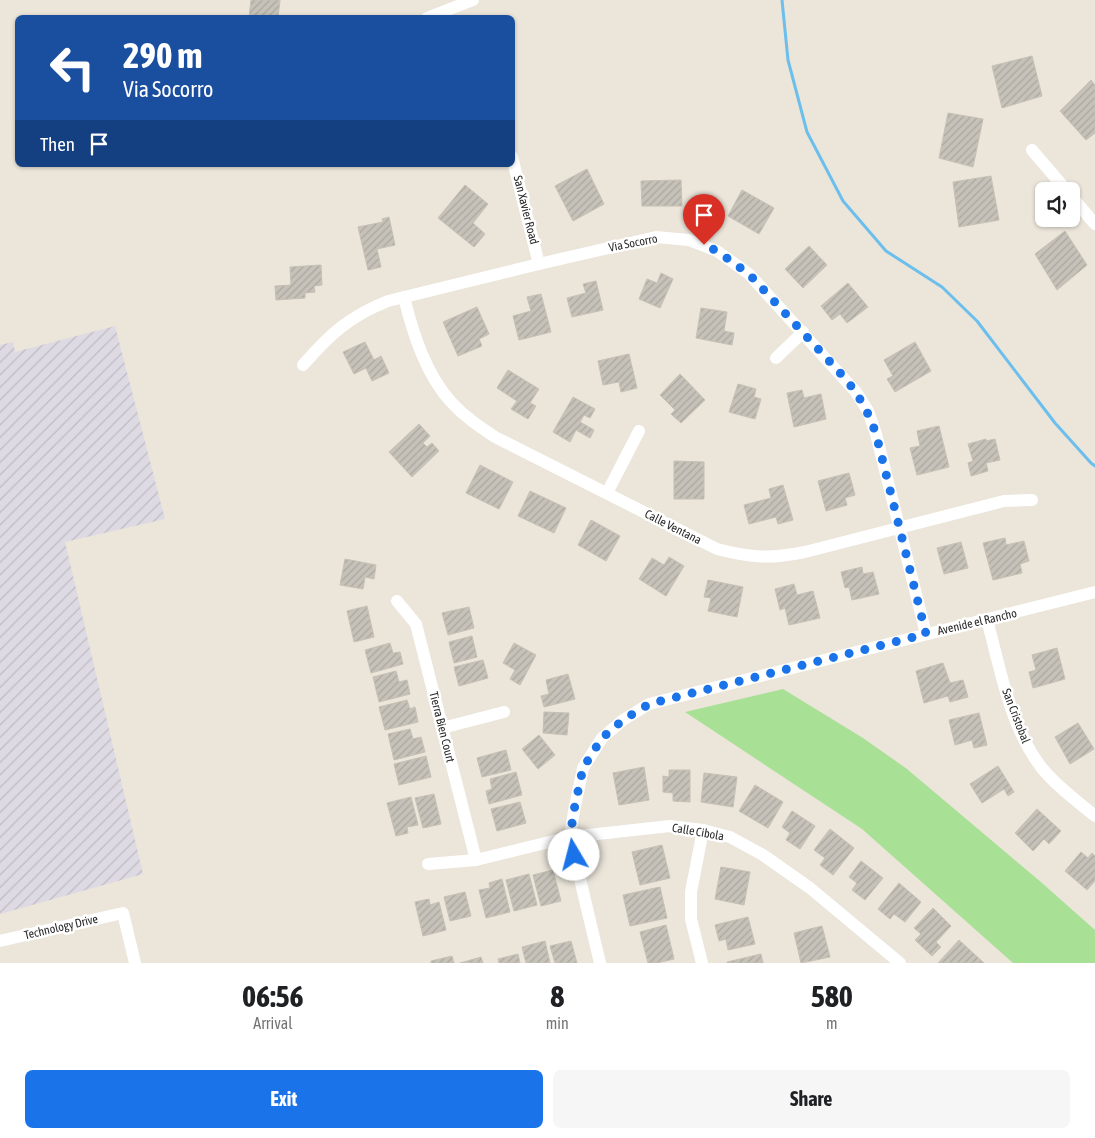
<!DOCTYPE html>
<html lang="en">
<head>
<meta charset="utf-8">
<style>
  body { margin:0; font-family:"Asap Condensed",sans-serif; background:#f6f6f6; color:#202124; height:100vh; display:flex; flex-direction:column; font-size:19px; white-space:nowrap }
  * { box-sizing:border-box; margin:0 }
  p { font-size:16px; color:#757577 }
  .icon { flex:none; width:28px; height:28px; fill:none; stroke:currentColor; stroke-width:2; stroke-linecap:round; stroke-linejoin:round }
  .map { position:relative; height:963px; overflow:hidden }
  .panel { display:flex; flex-direction:column; background:#fff; flex:1 }
  .panel>* { flex:none }
  .top-card { position:absolute; left:15px; top:15px; width:500px; height:152px; border-radius:8px; box-shadow:0 1px 4px #0004; background:#1a4fa0; color:#fff; overflow:hidden }
  .controls { position:absolute; left:1035px; top:182px; display:grid; gap:10px }
  .controls a { display:grid; place-items:center; width:45px; height:45px; border-radius:8px; background:#fff; box-shadow:0 1px 4px #0004; font-size:25px }
  .pin { position:absolute; display:grid; place-items:center; width:42px; height:42px; color:#fff; margin:-51px -21px; border-radius:50% 50% 50% 0; rotate:-45deg; box-shadow:0 0 5px #0007 }
  .pin .icon { rotate:45deg }
  .me { position:absolute; width:55px; margin:-28px; rotate:352deg; stroke-linejoin:round; filter:drop-shadow(0 0 4px #0008) }
  .turn { display:flex; align-items:center; gap:18px; height:105px; padding:0 25px; font-size:22px }
  .turn .icon { width:65px; height:65px; stroke-width:2.5 }
  .turn b { display:block; font-size:35px; line-height:42px }
  .then { display:flex; align-items:center; height:48px; padding:0 25px; background:#0003; gap:10px; font-size:19px }
  .eta { display:flex; justify-content:space-evenly; align-items:center; height:85px; text-align:center }
  .eta b { font-size:30px; font-weight:700; line-height:35px }
  .primary-button { display:flex; gap:10px; margin-top:auto; padding:10px 25px }
  .primary-button a { flex:1; height:58px; border-radius:8px; background:#1a73e8; color:#fff; font-size:20px; font-weight:700; line-height:58px; text-align:center }
  .primary-button a+a { background:#f6f6f6; color:#202124 }
  .map>svg:first-child { display:block }
  .industrial { fill:url(#industrial-furrows) }
  .grass { fill:#a8e196 }
  .lines { fill:none; stroke-linecap:round; stroke-linejoin:round }
  .stream { stroke:#6cbfed; stroke-width:3 }
  .building { fill:url(#building-hatch); stroke:#c6c1b4 }
  .minor { stroke:#fff; stroke-width:12 }
  .route { stroke:#1a73e8; stroke-width:9; stroke-dasharray:0 16.2 }
  .labels { text-anchor:middle; dominant-baseline:central; stroke-width:5; stroke-linejoin:round; paint-order:stroke }
  .street-label { font-size:12px; fill:#282828; stroke:#fff }
</style>
</head>
<body>
<div class="map">
<svg width="1095" height="963" viewBox="0 0 1095 963">
  <defs>
    <pattern id="industrial-furrows" width="10" height="10" patternUnits="userSpaceOnUse" patternTransform="scale(1.25)"><rect width="10" height="10" fill="#dedae3"/><path d="M-1 1l2-2M0 10L10 0M9 11l2-2" fill="none" stroke="#bebbc3"/></pattern>
    <pattern id="building-hatch" width="6" height="6" patternUnits="userSpaceOnUse" patternTransform="scale(1.25)"><rect width="6" height="6" fill="#c6c2b9"/><path d="M-1 1l2-2M0 6l6-6M5 7l2-2" fill="none" stroke="#aaa79f"/></pattern>
  </defs>
  <rect width="100%" height="100%" fill="#ebe5da"/>
  <polygon class="industrial" points="115,326 165,519 65,542 143,874 0,914 0,345 13,342 15,352"/>
  <polygon class="grass" points="783,689 863,738 907,769 1042,883 1095,930 1095,963 1013,963 862,829 685,712"/>
  <g class="lines">
    <polyline class="stream" points="782,0 788,60 807,132 843,201 886,251 942,287 977,321 1055,423 1091,463 1095,466"/>
  </g>
  <g class="building">
    <polygon points="251,0 280,0 278,18 249,18"/>
    <polygon points="1032,56 1042,96 1002,108 992,66"/>
    <polygon points="1091,80 1095,85 1095,133 1086,140 1060,111"/>
    <polygon points="948,113 983,119 973,167 939,158"/>
    <polygon points="587,169 604,204 573,221 555,186"/>
    <polygon points="991,176 999,220 959,227 953,182"/>
    <polygon points="681,180 682,206 642,206 641,181"/>
    <polygon points="465,185 488,204 473,223 485,234 474,247 438,218"/>
    <polygon points="742,190 774,208 759,234 728,216"/>
    <polygon points="389,217 395,245 377,249 381,267 368,270 358,227 383,222 382,219"/>
    <polygon points="1065,231 1087,265 1057,290 1035,254"/>
    <polygon points="809,246 827,265 803,288 785,269"/>
    <polygon points="321,265 322,285 314,286 315,292 305,293 305,298 276,300 275,286 291,285 290,267"/>
    <polygon points="661,273 673,279 660,308 639,299 647,279 657,283"/>
    <polygon points="596,281 603,310 572,317 567,298 586,293 583,284"/>
    <polygon points="848,283 868,307 847,323 840,314 832,320 821,306"/>
    <polygon points="541,294 551,332 519,340 513,316 531,311 527,297"/>
    <polygon points="477,307 489,334 479,339 482,346 458,356 443,322"/>
    <polygon points="701,308 727,312 724,331 734,333 732,345 696,338"/>
    <polygon points="365,342 374,360 381,356 389,373 372,381 366,368 354,374 343,352"/>
    <polygon points="915,342 931,371 895,392 887,379 893,376 884,360"/>
    <polygon points="629,354 637,388 621,392 619,382 603,385 598,361"/>
    <polygon points="508,370 539,389 530,403 536,406 528,419 511,409 517,401 497,388"/>
    <polygon points="680,374 705,400 681,423 671,414 675,410 660,395"/>
    <polygon points="738,384 756,389 754,397 761,399 755,419 729,412"/>
    <polygon points="802,390 804,398 821,394 826,419 794,427 787,393"/>
    <polygon points="573,397 595,409 590,418 584,415 580,422 594,430 590,438 576,430 570,442 553,432"/>
    <polygon points="419,424 430,436 423,443 427,447 432,443 439,451 412,477 389,452"/>
    <polygon points="939,426 949,467 917,475 910,448 920,446 917,431"/>
    <polygon points="986,439 986,441 995,439 1000,460 986,463 988,471 971,476 968,463 973,461 968,444"/>
    <polygon points="674,461 704,462 704,499 674,499"/>
    <polygon points="480,465 513,482 499,509 466,493"/>
    <polygon points="849,473 855,495 845,498 847,505 826,511 818,481"/>
    <polygon points="783,485 793,520 778,524 776,517 749,524 744,505 771,498 769,489"/>
    <polygon points="530,491 566,508 554,533 518,516"/>
    <polygon points="591,520 620,536 606,561 578,545"/>
    <polygon points="1005,538 1006,545 1024,541 1029,561 1020,564 1022,573 993,580 983,543"/>
    <polygon points="961,542 968,568 944,574 937,548"/>
    <polygon points="669,557 684,566 666,596 639,579 652,558 664,565"/>
    <polygon points="345,559 376,565 374,579 365,577 363,589 340,585"/>
    <polygon points="862,567 863,574 873,572 879,594 852,600 849,587 845,588 841,572"/>
    <polygon points="708,580 743,587 737,617 708,611 711,598 704,597"/>
    <polygon points="794,584 797,595 813,591 820,618 789,625 785,608 780,610 775,589"/>
    <polygon points="367,606 374,637 354,642 347,611"/>
    <polygon points="469,607 474,628 448,635 442,613"/>
    <polygon points="472,636 477,657 454,663 449,642"/>
    <polygon points="390,643 393,653 400,652 403,664 371,673 365,650"/>
    <polygon points="514,643 536,655 520,685 510,679 515,670 503,663"/>
    <polygon points="1057,648 1065,679 1033,688 1029,672 1036,670 1032,655"/>
    <polygon points="483,660 488,678 459,686 454,667"/>
    <polygon points="943,663 950,683 963,680 968,697 950,702 948,696 924,703 916,671"/>
    <polygon points="396,671 399,682 407,680 410,694 379,702 373,677"/>
    <polygon points="568,674 575,699 544,707 541,696 549,694 546,680"/>
    <polygon points="407,700 410,709 415,707 418,722 385,730 379,707"/>
    <polygon points="544,712 569,713 567,735 543,733"/>
    <polygon points="979,713 987,745 974,748 972,740 955,745 949,720"/>
    <polygon points="1078,723 1094,749 1070,764 1055,737"/>
    <polygon points="410,729 413,739 421,737 425,752 394,760 388,734"/>
    <polygon points="539,735 555,755 538,769 522,749"/>
    <polygon points="506,750 511,770 482,777 477,758"/>
    <polygon points="426,756 431,777 399,785 394,764"/>
    <polygon points="998,766 1014,792 1008,796 1004,789 982,803 970,784"/>
    <polygon points="644,767 649,800 619,805 613,773"/>
    <polygon points="669,770 690,770 690,802 673,801 673,793 663,792 663,776 669,777"/>
    <polygon points="516,772 522,795 489,804 486,791 492,789 490,779"/>
    <polygon points="704,773 737,777 733,807 701,802"/>
    <polygon points="755,785 783,802 768,828 739,811"/>
    <polygon points="434,794 441,824 423,828 415,798"/>
    <polygon points="411,797 418,825 407,827 408,833 396,836 387,803"/>
    <polygon points="520,802 526,823 497,831 491,809"/>
    <polygon points="1037,809 1061,831 1049,844 1044,839 1033,851 1015,833"/>
    <polygon points="792,811 815,826 800,849 786,840 790,833 782,827"/>
    <polygon points="830,829 854,848 833,875 820,865 825,858 814,850"/>
    <polygon points="662,845 670,878 640,885 632,852"/>
    <polygon points="1081,852 1088,858 1092,853 1095,856 1095,881 1087,890 1065,871"/>
    <polygon points="861,861 883,878 865,900 852,890 857,883 849,877"/>
    <polygon points="721,867 750,872 744,905 715,899"/>
    <polygon points="553,870 561,901 541,906 533,875"/>
    <polygon points="529,874 537,905 514,911 506,880"/>
    <polygon points="502,879 510,912 486,918 479,890 490,888 489,883"/>
    <polygon points="899,883 921,902 905,922 894,914 890,919 878,909"/>
    <polygon points="660,887 667,918 630,926 623,895"/>
    <polygon points="465,892 471,916 450,921 444,897"/>
    <polygon points="429,899 430,905 439,902 446,930 423,936 415,902"/>
    <polygon points="933,908 951,926 936,942 941,947 932,956 915,940 921,934 914,928"/>
    <polygon points="748,917 755,944 728,950 726,939 719,941 715,925"/>
    <polygon points="666,925 674,959 657,963 648,963 640,932"/>
    <polygon points="822,926 830,957 801,963 794,933"/>
    <polygon points="959,940 984,963 938,963"/>
    <polygon points="545,941 550,963 526,963 522,947"/>
    <polygon points="571,941 577,963 555,963 550,946"/>
    <polygon points="518,954 520,963 499,963 498,959"/>
    <polygon points="761,954 763,963 727,963 727,962"/>
    <polygon points="452,956 454,963 431,963 431,961"/>
    <polygon points="481,957 483,963 460,963"/>
  </g>
  <g class="lines">
    <g class="minor">
      <polyline points="427,18 473,0"/>
      <polyline points="1032,150 1067,191"/>
      <polyline points="512,157 539,264"/>
      <polyline points="1071,196 1095,224"/>
      <path d="M404,297C413,334 426,375 452,403C465,417 480,427 495,437L717,549C752,558 770,559 805,552L1004,501L1032,500"/>
      <polyline points="776,358 803,332"/>
      <path d="M303,365C330,334 350,316 388,301L539,264L656,237L689,240L717,251L749,274L856,392L868,411L876,434L926,634"/>
      <polyline points="607,493 639,431"/>
      <polyline points="397,601 416,624 476,860"/>
      <path d="M987,620C1001,670 1009,725 1041,767C1056,786 1077,801 1095,816"/>
      <polyline points="442,728 504,712"/>
      <polyline points="428,864 476,860 570,837 670,826 703,830 730,837 763,855 810,888 900,963"/>
      <polyline points="0,941 123,913 135,963"/>
      <polyline points="600,963 570,837 574,811 583,768 602,738 623,720 649,704 1095,592"/>
      <polyline points="702,963 691,919 691,892 703,830"/>
    </g>
  </g>
  <g class="lines">
    <path class="route" d="M574,855L570,837L574,810L583,768L602,738L623,720L649,704L926,634L876,434C868,411 859,395 843,376L749,274L717,251L704,245"/>
  </g>
  <g class="labels">
    <g class="street-label">
      <text transform="translate(526 210) rotate(76)">San Xavier Road</text>
      <text transform="translate(633 243) rotate(-11)">Via Socorro</text>
      <text transform="translate(673 527) rotate(27)">Calle Ventana</text>
      <text transform="translate(977 622) rotate(-13)">Avenide el Rancho</text>
      <text transform="translate(1016 716) rotate(69)">San Cristobal</text>
      <text transform="translate(442 727) rotate(76)">Tierra Bien Court</text>
      <text transform="translate(698 832) rotate(10)">Calle Cibola</text>
      <text transform="translate(61 927) rotate(-13)">Technology Drive</text>
    </g>
  </g>
</svg>
<div class="controls">
<a><svg class="icon" aria-label="sound" viewBox="0 0 24 24"><path d="M4 9h4l5-4v14l-5-4H4zM17 9q2 3 0 6"/></svg></a>
</div>
<div class="pin" style="left:704px;top:245px;background:#d93025"><svg class="icon" aria-label="arrive" viewBox="0 0 24 24"><path d="M6 21V4h12l-3 4 3 4H6"/></svg></div>
<svg class="me" style="left:574px;top:855px" viewBox="-20 -20 40 40"><circle r="19" fill="#fff"/><path d="M0-13L10 11 0 6-10 11z" fill="#1a73e8"/></svg>
<div class="top-card">
<div class="turn"><svg class="icon" aria-label="left" viewBox="0 0 24 24"><path d="M17 20v-9H6M10 6l-5 5 5 5"/></svg><div><b>290 m</b>Via Socorro</div></div>
<div class="then">Then<svg class="icon" aria-label="arrive" viewBox="0 0 24 24"><path d="M6 21V4h12l-3 4 3 4H6"/></svg></div>
</div>
</div>
<section class="panel">
<div class="eta">
<div><b>06:56</b><p>Arrival</p></div>
<div><b>8</b><p>min</p></div>
<div><b>580</b><p>m</p></div>
</div>
<div class="primary-button"><a>Exit</a><a>Share</a></div>
</section>
</body>
</html>
